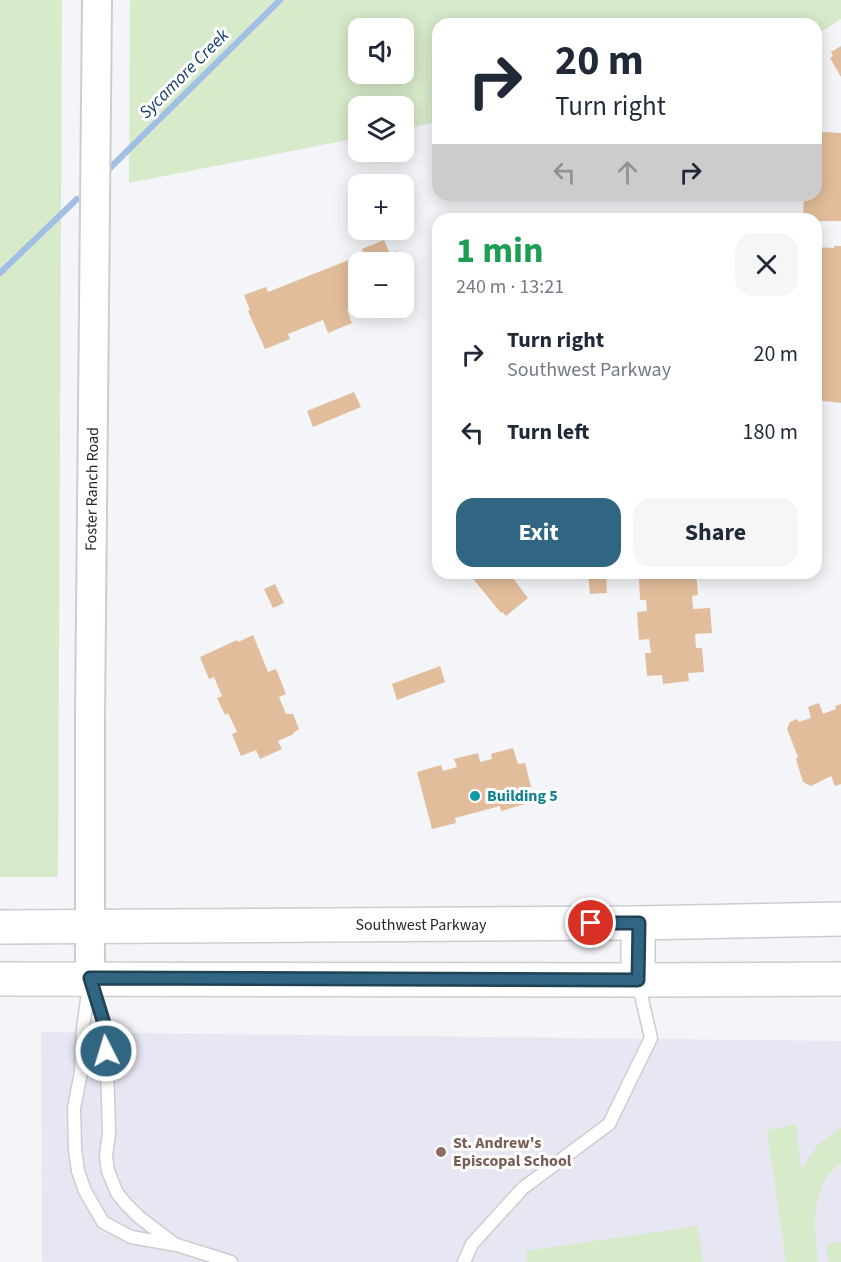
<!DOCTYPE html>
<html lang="en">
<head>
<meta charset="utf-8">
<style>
  body { margin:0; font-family:"Source Sans 3",sans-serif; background:#f6f6f7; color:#1f2937; height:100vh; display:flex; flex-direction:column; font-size:22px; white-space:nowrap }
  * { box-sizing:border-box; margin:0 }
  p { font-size:20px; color:#747a83 }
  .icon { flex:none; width:33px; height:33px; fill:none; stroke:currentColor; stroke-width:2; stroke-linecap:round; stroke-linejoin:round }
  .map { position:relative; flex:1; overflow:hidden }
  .side { position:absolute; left:432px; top:213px; width:390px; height:366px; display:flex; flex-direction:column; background:#fff; border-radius:18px; box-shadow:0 3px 15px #0003 }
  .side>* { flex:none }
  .guide { position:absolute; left:432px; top:18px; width:390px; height:183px; border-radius:18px; box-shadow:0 3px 15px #0003; background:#fff; color:#1f2937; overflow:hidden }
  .fabs { position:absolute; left:348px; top:18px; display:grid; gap:12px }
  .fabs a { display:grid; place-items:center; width:66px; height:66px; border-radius:12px; background:#fff; box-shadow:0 3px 15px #0003; font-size:30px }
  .pin { position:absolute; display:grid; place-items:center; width:51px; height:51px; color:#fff; margin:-26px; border:3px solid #fff; border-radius:50%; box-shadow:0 2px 6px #0007 }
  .me { position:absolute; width:66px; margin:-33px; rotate:355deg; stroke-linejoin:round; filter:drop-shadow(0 0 4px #0008) }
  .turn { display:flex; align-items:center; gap:21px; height:126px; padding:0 24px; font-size:27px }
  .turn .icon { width:78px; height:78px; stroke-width:2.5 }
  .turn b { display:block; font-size:42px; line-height:51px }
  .lanes { display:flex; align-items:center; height:57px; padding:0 24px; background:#0003; justify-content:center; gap:30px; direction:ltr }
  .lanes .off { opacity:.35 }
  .round { display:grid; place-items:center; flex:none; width:63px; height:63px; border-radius:18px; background:#f6f6f7 }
  .head { display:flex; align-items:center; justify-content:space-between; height:102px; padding:0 24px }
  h1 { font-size:36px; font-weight:700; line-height:45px; color:#1e9e55 }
  .primary-button { display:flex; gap:12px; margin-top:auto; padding:12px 24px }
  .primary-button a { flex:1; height:69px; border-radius:18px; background:#306681; color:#fff; font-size:24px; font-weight:700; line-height:69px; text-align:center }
  .primary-button a+a { background:#f6f6f7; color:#1f2937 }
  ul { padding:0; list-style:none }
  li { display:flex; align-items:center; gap:18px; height:78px; padding:0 24px }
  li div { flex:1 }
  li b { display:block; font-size:22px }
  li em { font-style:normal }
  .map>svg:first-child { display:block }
  .built { fill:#e6e7f2 }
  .green { fill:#d7eaca; fill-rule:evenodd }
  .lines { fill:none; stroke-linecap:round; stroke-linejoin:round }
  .stream { stroke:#a1bee4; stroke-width:6 }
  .building { fill:#e2bd9b }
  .service-casing { stroke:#cccdd0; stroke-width:15 }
  .tertiary-casing { stroke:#cccdd0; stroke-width:32 }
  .secondary-casing { stroke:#cccdd0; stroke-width:36 }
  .service { stroke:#fff; stroke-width:12 }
  .tertiary { stroke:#fff; stroke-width:28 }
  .secondary { stroke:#fff; stroke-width:33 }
  .route-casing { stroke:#1f4254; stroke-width:15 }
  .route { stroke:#306681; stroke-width:10 }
  .culture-dot { fill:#0f9aa8; stroke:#fff; stroke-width:2 }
  .education-dot { fill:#8d6e63; stroke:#fff; stroke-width:2 }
  .labels { text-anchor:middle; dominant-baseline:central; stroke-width:6; stroke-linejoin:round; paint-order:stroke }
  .street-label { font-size:16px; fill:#282829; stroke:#fff }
  .culture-label { font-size:16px; font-weight:bold; fill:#0d838f; stroke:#fff; text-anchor:start }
  .education-label { font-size:16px; font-weight:bold; fill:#785e54; stroke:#fff; text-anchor:start }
  .water-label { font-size:18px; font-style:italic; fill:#133b6a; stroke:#fff }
</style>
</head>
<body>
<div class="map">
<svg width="841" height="1262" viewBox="0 0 841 1262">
  <rect width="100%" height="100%" fill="#f4f5f8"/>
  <polygon class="built" points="41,1032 841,1041 841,1262 42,1262"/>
  <g class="green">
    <polygon points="0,0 62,0 58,877 0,877"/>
    <path d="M130,0H841V19L816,35V24H438V122L404,129V106H358V138L129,183ZM358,28H404V74H358Z"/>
    <path d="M796,1124L801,1169L817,1146L841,1127V1163C809,1186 814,1228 818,1262H786L767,1130Z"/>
    <polygon points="698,1226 703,1262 527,1262 526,1251"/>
    <polygon points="841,1242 841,1262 828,1262 826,1244"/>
  </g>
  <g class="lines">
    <g class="stream">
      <polyline points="109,169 280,0"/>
      <polyline points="0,273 77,199"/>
    </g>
  </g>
  <g class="building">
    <polygon points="841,46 841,77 830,58 833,56 831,52"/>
    <polygon points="826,132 841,133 841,221 816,221 816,219 803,218 804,195 816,195 816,133"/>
    <polygon points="384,240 390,254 397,251 402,262 358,262 358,306 347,310 352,323 328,333 323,320 288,334 290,339 265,349 248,311 250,310 244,295 266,287 268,292 364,254 362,249"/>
    <polygon points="834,246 841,246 841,403 816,400 816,247 834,248"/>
    <polygon points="354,392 361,407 313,427 307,411"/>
    <polygon points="472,573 509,573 528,598 506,616 502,612 501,613 470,575"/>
    <polygon points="588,573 606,573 607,593 590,594"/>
    <polygon points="657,573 696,573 698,595 692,596 693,609 710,608 712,633 695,634 696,648 702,648 704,672 688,673 689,681 663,684 662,675 647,676 645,653 651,653 649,639 639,640 637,612 647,611 646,600 640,600 639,577 657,575"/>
    <polygon points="275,584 284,603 273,608 264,589"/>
    <polygon points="253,635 268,672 276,669 286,694 279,697 286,714 293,714 299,729 293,733 294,734 278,741 282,749 260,759 256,750 241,756 232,734 237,732 228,713 225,715 217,698 222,696 214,677 209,679 200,657 237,640 238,642"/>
    <polygon points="440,666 445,682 397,700 392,684"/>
    <polygon points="819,703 823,714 836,709 835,706 841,704 841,784 835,786 831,776 811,786 803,782 796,759 798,757 787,729 790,722 797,719 799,722 811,718 808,707"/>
    <polygon points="513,748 518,764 525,763 531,787 525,788 529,803 501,811 500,806 455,818 456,823 432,829 417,772 441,765 443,771 457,767 454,759 478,753 480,762 492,759 491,754"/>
  </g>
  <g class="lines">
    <defs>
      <g id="service">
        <polyline points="90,979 83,1028 81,1072 74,1108 75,1149 78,1171 85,1191 103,1222 131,1237 177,1245 231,1262"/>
        <polyline points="91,981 106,1030 109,1133 106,1156 108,1171 117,1193 126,1204 139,1217 173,1243"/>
        <polyline points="464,1262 472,1244 523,1188 609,1124 651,1038 638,982"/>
      </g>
      <polyline id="tertiary" points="90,978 90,716 97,0"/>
      <g id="secondary">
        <polyline points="0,927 638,923 841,919"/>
        <polyline points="0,979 638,980 841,979"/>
        <polyline points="638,980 638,923"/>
      </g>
    </defs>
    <use href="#service" class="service-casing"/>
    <use href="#tertiary" class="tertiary-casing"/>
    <use href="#secondary" class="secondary-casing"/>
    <use href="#service" class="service"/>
    <use href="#tertiary" class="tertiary"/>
    <use href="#secondary" class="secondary"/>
  </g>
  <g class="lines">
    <defs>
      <polyline id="route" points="106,1051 106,1030 90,978 638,980 639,923 591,923"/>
    </defs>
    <use href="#route" class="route-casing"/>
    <use href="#route" class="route"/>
  </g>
  <circle class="culture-dot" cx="475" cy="796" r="6"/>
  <circle class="education-dot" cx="441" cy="1152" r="6"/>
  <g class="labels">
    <g class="street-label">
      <text transform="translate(92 489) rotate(-89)">Foster Ranch Road</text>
      <text x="421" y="925">Southwest Parkway</text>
    </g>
    <g class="culture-label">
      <text x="487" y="796">Building 5</text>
    </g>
    <g class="education-label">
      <text x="453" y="1143">St. Andrew's<tspan x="453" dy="18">Episcopal School</tspan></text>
    </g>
    <g class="water-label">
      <text transform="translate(184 74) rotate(-45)">Sycamore Creek</text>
    </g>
  </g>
</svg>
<div class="fabs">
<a><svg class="icon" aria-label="sound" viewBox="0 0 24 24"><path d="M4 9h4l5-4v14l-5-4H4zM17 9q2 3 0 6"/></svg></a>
<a><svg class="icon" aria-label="layers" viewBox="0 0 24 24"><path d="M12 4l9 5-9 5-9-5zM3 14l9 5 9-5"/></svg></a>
<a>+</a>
<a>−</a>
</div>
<div class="pin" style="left:591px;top:923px;background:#d93025"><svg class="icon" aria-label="arrive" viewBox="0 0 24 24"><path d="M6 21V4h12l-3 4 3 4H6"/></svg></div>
<svg class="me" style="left:106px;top:1051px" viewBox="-20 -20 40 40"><circle r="17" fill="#306681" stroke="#fff" stroke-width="3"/><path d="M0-11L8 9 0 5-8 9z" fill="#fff"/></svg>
<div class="guide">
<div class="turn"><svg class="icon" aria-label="right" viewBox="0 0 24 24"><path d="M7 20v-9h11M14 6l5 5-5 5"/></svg><div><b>20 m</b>Turn right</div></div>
<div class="lanes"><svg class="icon off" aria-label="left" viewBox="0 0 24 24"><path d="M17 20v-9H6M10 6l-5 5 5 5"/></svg><svg class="icon off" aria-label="ahead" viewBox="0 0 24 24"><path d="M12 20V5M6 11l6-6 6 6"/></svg><svg class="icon" aria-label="right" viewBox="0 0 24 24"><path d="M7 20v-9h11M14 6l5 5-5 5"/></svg></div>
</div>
<section class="side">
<div class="head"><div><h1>1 min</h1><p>240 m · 13:21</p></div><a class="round"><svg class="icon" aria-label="close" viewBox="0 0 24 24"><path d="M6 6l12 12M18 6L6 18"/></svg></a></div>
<ul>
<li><svg class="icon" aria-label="right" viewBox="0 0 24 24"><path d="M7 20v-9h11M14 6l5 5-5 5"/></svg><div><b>Turn right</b><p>Southwest Parkway</p></div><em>20 m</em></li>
<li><svg class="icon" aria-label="left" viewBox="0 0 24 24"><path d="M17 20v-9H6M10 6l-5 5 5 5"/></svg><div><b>Turn left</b></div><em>180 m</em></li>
</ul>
<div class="primary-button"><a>Exit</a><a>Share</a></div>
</section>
</div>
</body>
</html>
